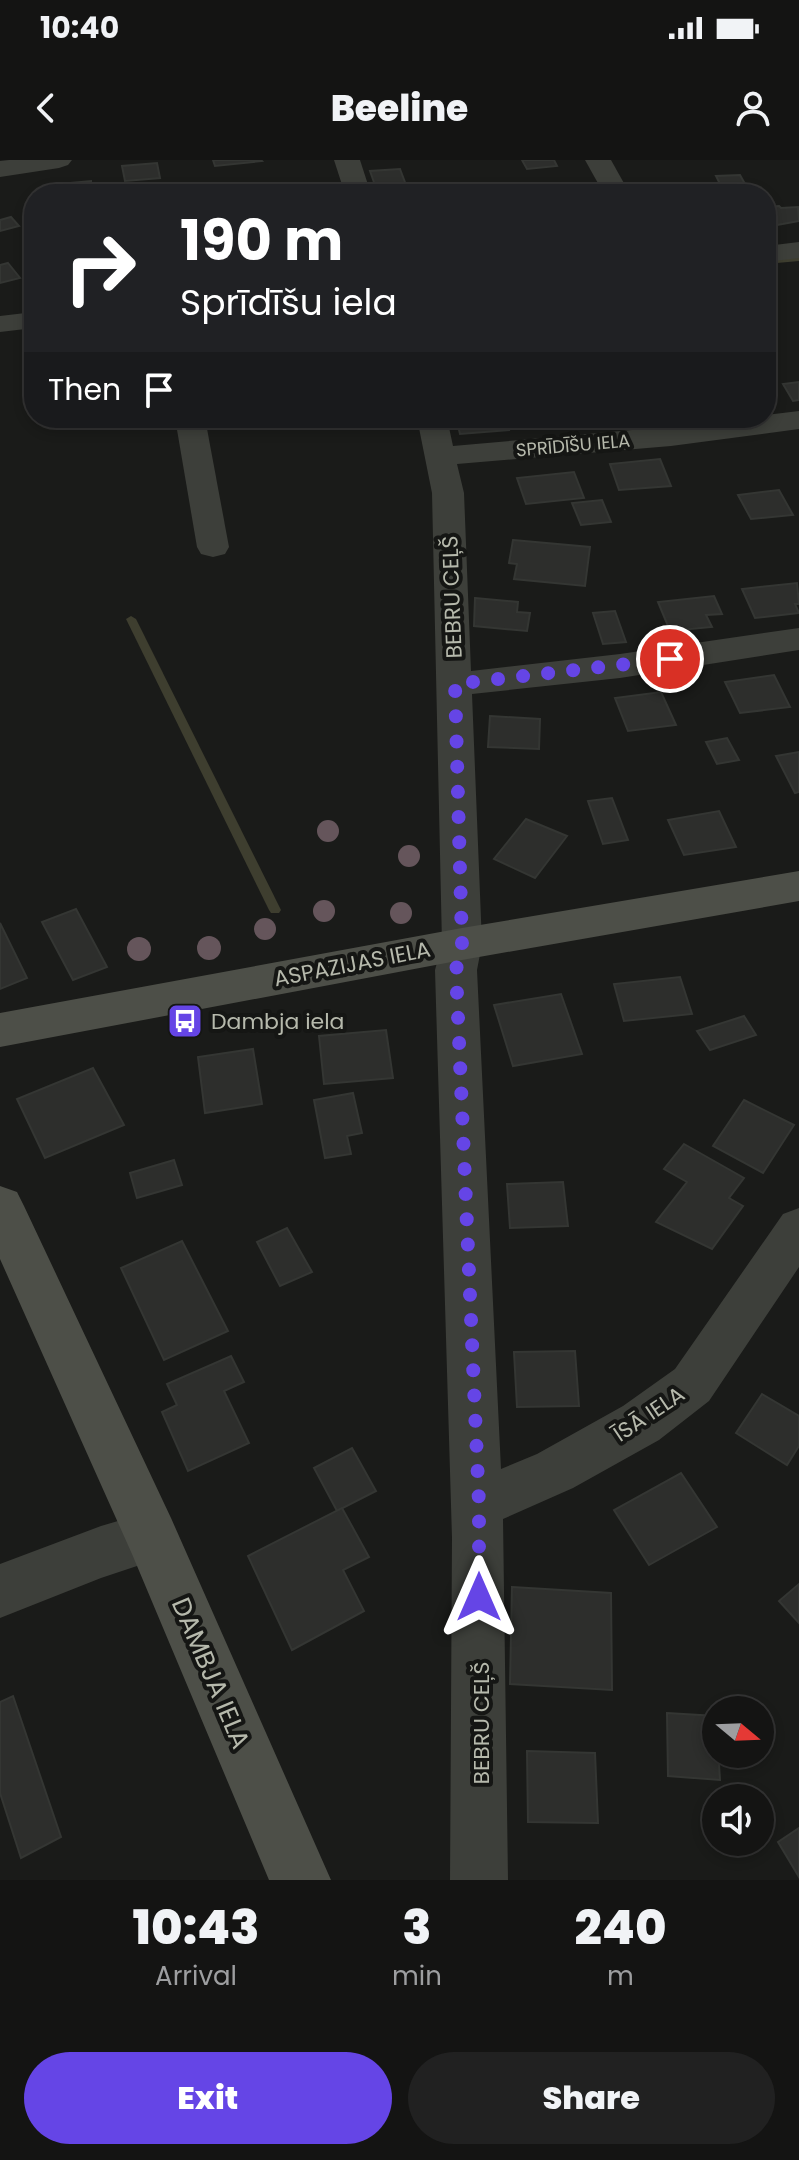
<!DOCTYPE html>
<html lang="en">
<head>
<meta charset="utf-8">
<style>
  body { margin:0; font-family:Poppins,sans-serif; background:#212121; color:#f1f3f6; height:100vh; display:flex; flex-direction:column; font-size:30px; white-space:nowrap }
  * { box-sizing:border-box; margin:0 }
  p { font-size:26px; color:#9d9ea0 }
  .icon { flex:none; width:44px; height:44px; fill:none; stroke:currentColor; stroke-width:2; stroke-linecap:round; stroke-linejoin:round }
  .map { position:relative; height:1720px; overflow:hidden }
  .side { display:flex; flex-direction:column; background:#141413; flex:1 }
  .side>* { flex:none }
  .guide { position:absolute; left:24px; top:24px; width:752px; height:244px; border-radius:32px; box-shadow:0 4px 12px #0003,0 0 0 2px #333; background:#202124; color:#fff; overflow:hidden }
  .needle { width:52px; rotate:109deg }
  .fabs { position:absolute; left:702px; top:1536px; display:grid; gap:16px }
  .fabs a { display:grid; place-items:center; width:72px; height:72px; border-radius:50%; background:#141413; box-shadow:0 4px 12px #0003,0 0 0 2px #333; font-size:40px }
  .pin { position:absolute; display:grid; place-items:center; width:68px; height:68px; color:#fff; margin:-34px; border:4px solid #fff; border-radius:50%; box-shadow:0 2px 8px #0007 }
  .me { position:absolute; width:88px; margin:-44px; rotate:0deg; stroke-linejoin:round; filter:drop-shadow(0 0 6px #0008) }
  .turn { display:flex; align-items:center; gap:28px; height:168px; padding:0 24px; font-size:36px }
  .turn .icon { width:104px; height:104px; stroke-width:2.5 }
  .turn b { display:block; font-size:56px; line-height:68px }
  .then { display:flex; align-items:center; height:76px; padding:0 24px; background:#0003; gap:16px; font-size:30px }
  .eta { display:flex; justify-content:space-evenly; align-items:center; height:136px; text-align:center }
  .eta b { font-size:48px; font-weight:800; line-height:56px }
  .button { display:flex; gap:16px; margin-top:auto; padding:16px 24px }
  .button a { flex:1; height:92px; border-radius:48px; background:#6545e6; color:#fff; font-size:32px; font-weight:800; line-height:92px; text-align:center }
  .button a+a { background:#212121; color:#f1f3f6 }
  .status { display:flex; justify-content:space-between; align-items:center; height:56px; padding:0 40px; background:#141413; direction:ltr }
  .status svg { height:22px; fill:currentColor }
  header { display:flex; justify-content:space-between; align-items:center; height:104px; padding:0 24px; background:#141413; font-size:36px; font-weight:800 }
  .map>svg:first-child { display:block }
  .lines { fill:none; stroke-linecap:round; stroke-linejoin:round }
  .stream { fill:#3e3e2f; fill-rule:evenodd }
  .building { fill:#2d2e2c; stroke:#343633; stroke-width:2 }
  .street { fill:#3d3f3a; fill-rule:evenodd }
  .secondary { fill:#4d4f48; fill-rule:evenodd }
  .tree { fill:#65555b }
  .route { stroke:#6545e6; stroke-width:14; stroke-dasharray:0 25.2 }
  .labels { text-anchor:middle; dominant-baseline:central; stroke-width:8; stroke-linejoin:round; paint-order:stroke }
  .far-street-label { font-size:18px; fill:#b6b9ac; stroke:#151614 }
  .street-label { font-size:22px; fill:#b6b9ac; stroke:#151614 }
  .poi-label { font-size:22px; fill:#b6b9ac; stroke:#151614; text-anchor:start }
  .near-street-label { font-size:26px; fill:#b6b9ac; stroke:#151614 }
</style>
</head>
<body>
<div class="status"><b>10:40</b><svg viewBox="0 0 49 12"><path d="M0 12V9h3v3zM5 12V6h3v6zM10 12V3h3v9zM15 12V0h3v12zM26 1h20v11H26zM47 4h2v5h-2z"/></svg></div>
<header><svg class="icon" aria-label="back" viewBox="0 0 24 24"><path d="M15 5l-7 7 7 7"/></svg>Beeline<svg class="icon" aria-label="person" viewBox="0 0 24 24"><circle cx="12" cy="8" r="4"/><path d="M4 21q1-7 8-7t8 7"/></svg></header>
<div class="map">
<svg width="799" height="1720" viewBox="0 0 799 1720">
  <rect width="100%" height="100%" fill="#1a1b19"/>
  <g class="lines">
    <g class="stream">
      <polygon points="799,97 799,101 766,104 766,100"/>
      <polygon points="131,456 136,459 281,750 279,753 271,753 269,750 126,459"/>
    </g>
  </g>
  <g class="building">
    <polygon points="213,0 261,0 262,1 215,6"/>
    <polygon points="522,0 554,0 557,6 527,9"/>
    <polygon points="157,3 160,18 125,21 122,6"/>
    <polygon points="400,9 406,25 376,28 370,11"/>
    <polygon points="740,15 745,24 721,26 716,16"/>
    <polygon points="91,21 91,26 109,25 110,34 72,34 71,23"/>
    <polygon points="779,46 781,48 798,47 799,61 766,67 766,47"/>
    <polygon points="11,57 19,66 0,71 0,60"/>
    <polygon points="8,103 20,118 0,123 0,105"/>
    <polygon points="799,222 799,240 793,241 783,224"/>
    <polygon points="456,258 506,258 509,270 460,274"/>
    <polygon points="660,299 671,326 619,330 610,304"/>
    <polygon points="574,312 584,338 526,344 517,318"/>
    <polygon points="779,330 793,355 751,359 738,335"/>
    <polygon points="602,340 611,362 581,365 572,343"/>
    <polygon points="513,380 590,387 585,426 514,419 517,404 509,403"/>
    <polygon points="797,423 799,444 795,444 799,453 755,458 742,429"/>
    <polygon points="714,436 722,454 706,455 712,467 670,471 658,442"/>
    <polygon points="475,438 518,442 517,452 530,453 527,471 474,466"/>
    <polygon points="615,451 626,482 603,484 593,453"/>
    <polygon points="774,515 790,547 740,553 725,522"/>
    <polygon points="661,532 676,565 628,571 615,538"/>
    <polygon points="490,556 540,559 539,589 488,587"/>
    <polygon points="727,578 739,600 717,604 706,582"/>
    <polygon points="799,592 799,632 795,633 776,596"/>
    <polygon points="612,638 628,680 603,684 588,641"/>
    <polygon points="719,651 736,687 684,695 668,660"/>
    <polygon points="526,659 567,676 535,718 494,699"/>
    <polygon points="76,749 107,807 73,820 42,762"/>
    <polygon points="0,763 27,818 0,829"/>
    <polygon points="680,817 692,854 624,861 614,824"/>
    <polygon points="561,834 582,894 513,906 494,845"/>
    <polygon points="744,856 756,875 710,890 697,871"/>
    <polygon points="386,870 393,918 324,924 319,876"/>
    <polygon points="253,889 262,944 205,953 198,897"/>
    <polygon points="93,908 124,965 45,998 17,939"/>
    <polygon points="353,933 362,973 347,976 351,994 325,998 314,940"/>
    <polygon points="744,940 794,965 763,1013 713,986"/>
    <polygon points="684,984 744,1018 729,1038 743,1046 712,1089 656,1062 687,1022 664,1009"/>
    <polygon points="174,1000 182,1025 137,1038 130,1013"/>
    <polygon points="563,1022 568,1066 510,1068 507,1024"/>
    <polygon points="287,1068 312,1112 280,1126 257,1082"/>
    <polygon points="182,1081 228,1171 164,1200 121,1108"/>
    <polygon points="575,1191 579,1246 517,1247 514,1192"/>
    <polygon points="231,1196 244,1222 224,1231 249,1283 188,1311 162,1252 177,1245 167,1224"/>
    <polygon points="762,1234 799,1256 799,1286 787,1305 736,1273"/>
    <polygon points="352,1288 376,1331 337,1351 314,1308"/>
    <polygon points="681,1313 717,1367 649,1405 614,1350"/>
    <polygon points="342,1348 369,1397 343,1410 364,1451 292,1490 248,1396"/>
    <polygon points="799,1424 799,1463 779,1441"/>
    <polygon points="512,1427 611,1433 612,1530 510,1524"/>
    <polygon points="13,1536 61,1677 21,1698 0,1633 0,1542"/>
    <polygon points="667,1553 716,1556 720,1620 668,1616"/>
    <polygon points="527,1591 595,1593 598,1663 528,1662"/>
    <polygon points="799,1668 799,1717 778,1682"/>
  </g>
  <g class="lines">
    <g class="street">
      <polygon points="9,0 72,0 68,5 59,8 0,17 0,1"/>
      <polygon points="334,0 360,0 371,34 345,34"/>
      <polygon points="585,0 611,0 630,34 604,34"/>
      <polygon points="799,82 799,98 766,102 766,86"/>
      <polygon points="34,152 34,168 0,172 0,156"/>
      <polygon points="799,251 799,269 671,286 457,304 464,333 471,511 620,494 799,468 799,490 620,518 472,534 482,784 477,810 501,1309 537,1294 623,1246 675,1209 783,1054 799,1048 799,1107 709,1241 659,1280 573,1328 503,1359 508,1720 450,1720 452,1378 435,810 442,784 432,333 417,258 447,258 453,286 766,258 766,255"/>
      <polygon points="175,258 205,258 229,387 225,394 213,397 201,394 197,387"/>
      <polygon points="152,1351 170,1359 178,1377 170,1395 101,1418 0,1458 0,1404 101,1366"/>
    </g>
    <g class="secondary">
      <polygon points="799,711 799,741 462,800 0,887 0,853 462,768"/>
      <polygon points="0,1026 17,1032 24,1046 171,1358 331,1720 269,1720 132,1394 0,1099"/>
    </g>
  </g>
  <g class="tree">
    <circle cx="328" cy="671" r="11"/>
    <circle cx="409" cy="696" r="11"/>
    <circle cx="324" cy="751" r="11"/>
    <circle cx="401" cy="753" r="11"/>
    <circle cx="265" cy="769" r="11"/>
    <circle cx="209" cy="788" r="12"/>
    <circle cx="139" cy="789" r="12"/>
  </g>
  <g class="lines">
    <polyline class="route" points="479,1437 479,1344 456,810 462,784 455,524 670,499"/>
  </g>
  <defs>
    <symbol id="bus-square" viewBox="-11 -11 22 22"><rect x="-9" y="-9" width="18" height="18" rx="4" fill="#6545e6" stroke="#151614"/><path d="M-5-6H5V4H4V6H2V4H-2V6H-4V4H-5ZM-3.5-4V0h7V-4ZM-3.5 1.2v1.5H-2V1.2ZM2 1.2v1.5H3.5V1.2Z" fill="#fff"/></symbol>
  </defs>
  <g fill-rule="evenodd">
    <use href="#bus-square" x="165" y="841" width="40" height="40"/>
  </g>
  <g class="labels">
    <g class="far-street-label">
      <text transform="translate(573 285) rotate(-5)">SPRĪDĪŠU IELA</text>
    </g>
    <g class="street-label">
      <text transform="translate(452 437) rotate(-92)">BEBRU CEĻŠ</text>
      <text transform="translate(352 804) rotate(-11)">ASPAZIJAS IELA</text>
      <text transform="translate(649 1254) rotate(-34)">ĪSĀ IELA</text>
      <text transform="translate(481 1563) rotate(-90)">BEBRU CEĻŠ</text>
    </g>
    <g class="poi-label">
      <text x="211" y="861">Dambja iela</text>
    </g>
    <g class="near-street-label">
      <text transform="translate(211 1513) rotate(67)">DAMBJA IELA</text>
    </g>
  </g>
</svg>
<div class="fabs">
<a><svg class="needle" viewBox="-14 -14 28 28"><path d="M0-13l5 13h-10z" fill="#e53935"/><path d="M0 13l5-13h-10z" fill="#9d9ea0"/></svg></a>
<a><svg class="icon" aria-label="sound" viewBox="0 0 24 24"><path d="M4 9h4l5-4v14l-5-4H4zM17 9q2 3 0 6"/></svg></a>
</div>
<div class="pin" style="left:670px;top:499px;background:#d93025"><svg class="icon" aria-label="arrive" viewBox="0 0 24 24"><path d="M6 21V4h12l-3 4 3 4H6"/></svg></div>
<svg class="me" style="left:479px;top:1437px" viewBox="-20 -20 40 40"><path d="M0-17L14 15 0 8-14 15z" fill="#6545e6" stroke="#fff" stroke-width="4"/></svg>
<div class="guide">
<div class="turn"><svg class="icon" aria-label="right" viewBox="0 0 24 24"><path d="M7 20v-9h11M14 6l5 5-5 5"/></svg><div><b>190 m</b>Sprīdīšu iela</div></div>
<div class="then">Then<svg class="icon" aria-label="arrive" viewBox="0 0 24 24"><path d="M6 21V4h12l-3 4 3 4H6"/></svg></div>
</div>
</div>
<section class="side">
<div class="eta">
<div><b>10:43</b><p>Arrival</p></div>
<div><b>3</b><p>min</p></div>
<div><b>240</b><p>m</p></div>
</div>
<div class="button"><a>Exit</a><a>Share</a></div>
</section>
</body>
</html>
